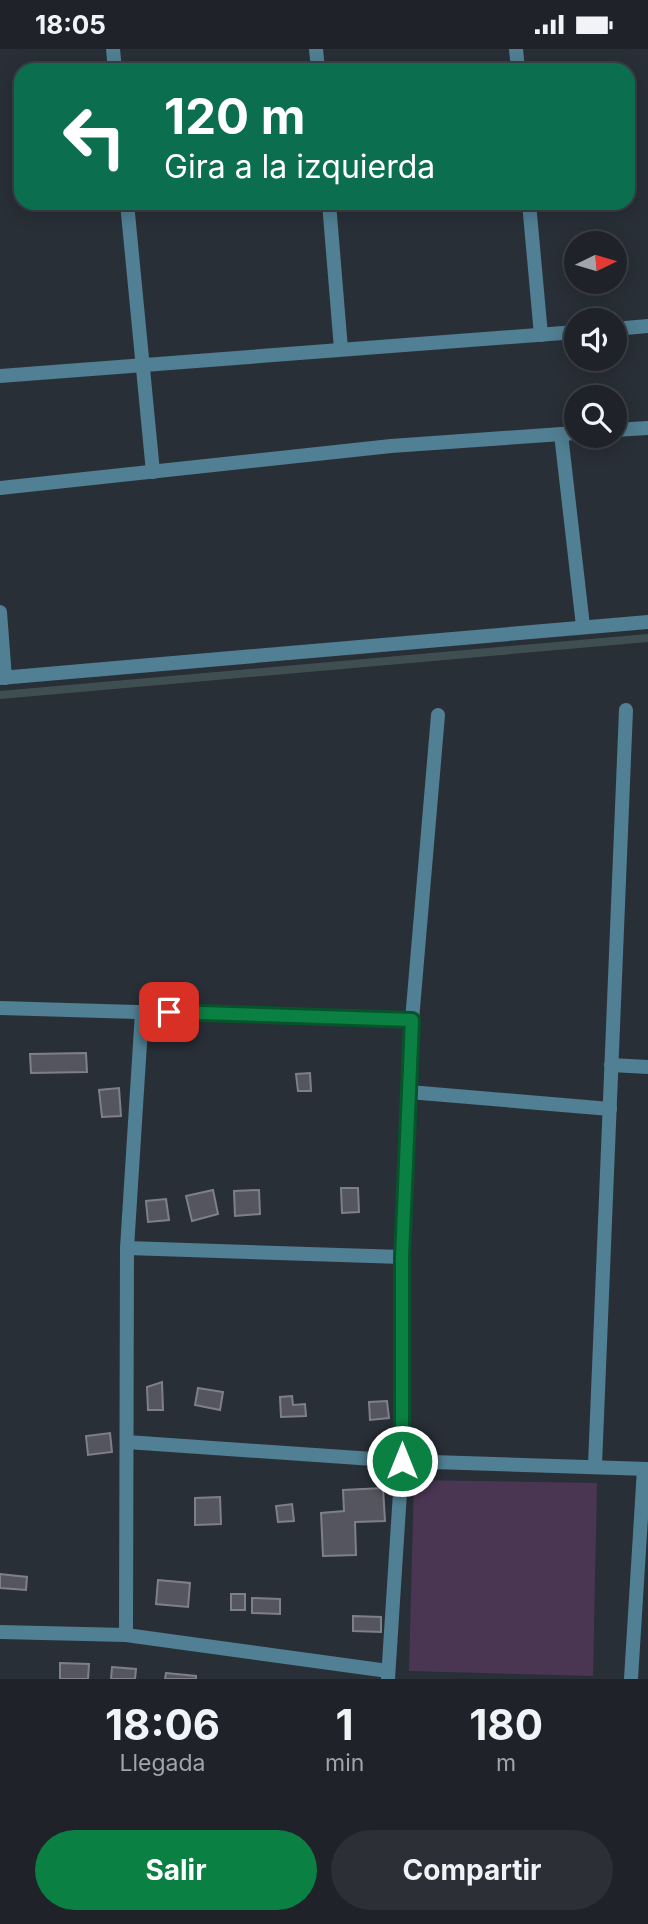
<!DOCTYPE html>
<html lang="es">
<head>
<meta charset="utf-8">
<style>
  body { margin:0; font-family:Inter,sans-serif; background:#2c2f35; color:#f1f3f6; height:100vh; display:flex; flex-direction:column; font-size:26px; white-space:nowrap }
  * { box-sizing:border-box; margin:0 }
  p { font-size:23px; color:#a1a4a8 }
  .icon { flex:none; width:38px; height:38px; fill:none; stroke:currentColor; stroke-width:2; stroke-linecap:round; stroke-linejoin:round }
  .map { position:relative; height:1630px; overflow:hidden }
  .details { display:flex; flex-direction:column; background:#1f2329; flex:1 }
  .details>* { flex:none }
  .guide { position:absolute; left:14px; top:14px; width:621px; height:147px; border-radius:21px; box-shadow:0 4px 18px #0003,0 0 0 2px #3c4046; background:#0b6e4f; color:#fff; overflow:hidden }
  .needle { width:46px; rotate:85deg }
  .controls { position:absolute; left:564px; top:182px; display:grid; gap:14px }
  .controls a { display:grid; place-items:center; width:63px; height:63px; border-radius:50%; background:#1f2329; box-shadow:0 4px 18px #0003,0 0 0 2px #3c4046; font-size:35px }
  .pin { position:absolute; display:grid; place-items:center; width:60px; height:60px; color:#fff; margin:-30px; border-radius:14px; box-shadow:0 4px 10px #0006 }
  .me { position:absolute; width:77px; margin:-38px; rotate:0deg; stroke-linejoin:round; filter:drop-shadow(0 0 5px #0008) }
  .turn { display:flex; align-items:center; gap:24px; height:147px; padding:0 35px; font-size:32px }
  .turn .icon { width:91px; height:91px; stroke-width:2.5 }
  .turn b { display:block; font-size:49px; line-height:60px }
  .eta { display:flex; justify-content:space-evenly; align-items:center; height:119px; text-align:center }
  .eta b { font-size:42px; font-weight:700; line-height:49px }
  .button { display:flex; gap:14px; margin-top:auto; padding:14px 35px }
  .button a { flex:1; height:80px; border-radius:42px; background:#0b8043; color:#fff; font-size:28px; font-weight:700; line-height:80px; text-align:center }
  .button a+a { background:#2c2f35; color:#f1f3f6 }
  .status { display:flex; justify-content:space-between; align-items:center; height:49px; padding:0 35px; background:#1f2329; direction:ltr }
  .status svg { height:19px; fill:currentColor }
  .map>svg:first-child { display:block }
  .green { fill:#4a3653 }
  .lines { fill:none; stroke-linecap:round; stroke-linejoin:round }
  .stream { stroke:#3f4f51; stroke-width:8 }
  .building { fill:#55555f; stroke:#7f7f8a; stroke-width:2 }
  .minor { stroke:#517f93; stroke-width:14 }
  .route-casing { stroke:#07532c; stroke-width:18 }
  .route { stroke:#0b8043; stroke-width:12 }
</style>
</head>
<body>
<div class="status"><b>18:05</b><svg viewBox="0 0 49 12"><path d="M0 12V9h3v3zM5 12V6h3v6zM10 12V3h3v9zM15 12V0h3v12zM26 1h20v11H26zM47 4h2v5h-2z"/></svg></div>
<div class="map">
<svg width="648" height="1630" viewBox="0 0 648 1630">
  <rect width="100%" height="100%" fill="#292f37"/>
  <polygon class="green" points="414,1431 597,1434 593,1627 409,1622"/>
  <g class="lines">
    <polyline class="stream" points="0,646 648,589"/>
  </g>
  <g class="building">
    <polygon points="86,1004 87,1023 31,1024 30,1005"/>
    <polygon points="310,1024 311,1042 298,1042 296,1025"/>
    <polygon points="119,1039 121,1067 102,1068 99,1041"/>
    <polygon points="341,1139 358,1139 359,1163 342,1164"/>
    <polygon points="213,1141 218,1165 192,1172 186,1147"/>
    <polygon points="259,1141 260,1165 235,1167 234,1142"/>
    <polygon points="166,1150 169,1171 148,1173 146,1152"/>
    <polygon points="162,1333 163,1361 148,1361 147,1338"/>
    <polygon points="198,1339 223,1343 220,1361 195,1356"/>
    <polygon points="292,1347 293,1356 305,1355 306,1367 281,1368 280,1348"/>
    <polygon points="387,1352 389,1369 370,1371 369,1353"/>
    <polygon points="110,1384 112,1403 88,1406 86,1387"/>
    <polygon points="383,1439 385,1472 355,1473 356,1506 323,1507 321,1464 344,1462 343,1441"/>
    <polygon points="220,1448 221,1475 195,1476 195,1449"/>
    <polygon points="292,1455 294,1472 278,1473 276,1457"/>
    <polygon points="0,1525 27,1528 26,1541 0,1539"/>
    <polygon points="158,1531 190,1534 188,1558 156,1555"/>
    <rect x="231" y="1545" width="14" height="16"/>
    <polygon points="252,1549 280,1550 280,1565 252,1564"/>
    <polygon points="353,1567 381,1568 381,1583 353,1582"/>
    <polygon points="60,1614 89,1615 88,1630 60,1630"/>
    <polygon points="112,1618 136,1620 135,1630 111,1630"/>
    <polygon points="166,1624 196,1627 196,1630 165,1630"/>
  </g>
  <g class="lines">
    <g class="minor">
      <polyline points="113,0 115,21"/>
      <polyline points="316,0 318,21"/>
      <polyline points="516,0 518,21"/>
      <polyline points="127,154 153,423"/>
      <polyline points="329,154 341,300"/>
      <polyline points="529,154 541,286"/>
      <polyline points="614,280 648,277"/>
      <polyline points="0,327 576,283"/>
      <polyline points="614,381 648,379"/>
      <polyline points="561,385 583,577"/>
      <polyline points="0,439 391,397 576,384"/>
      <polyline points="0,563 5,629"/>
      <polyline points="0,629 648,573"/>
      <polyline points="0,959 412,971"/>
      <polyline points="611,1016 648,1018"/>
      <polyline points="409,1043 610,1060"/>
      <polyline points="127,1199 402,1208"/>
      <polyline points="127,1393 402,1412 648,1420"/>
      <polyline points="595,1416 626,661"/>
      <polyline points="0,1583 126,1586 388,1622"/>
      <polyline points="126,1586 127,1199 142,963"/>
      <polyline points="388,1630 402,1412 402,1208 412,971 438,666"/>
      <polyline points="631,1630 644,1420"/>
    </g>
  </g>
  <g class="lines">
    <defs>
      <polyline id="route" points="169,963 412,971 402,1208 402,1412"/>
    </defs>
    <use href="#route" class="route-casing"/>
    <use href="#route" class="route"/>
  </g>
</svg>
<div class="controls">
<a><svg class="needle" viewBox="-14 -14 28 28"><path d="M0-13l5 13h-10z" fill="#e53935"/><path d="M0 13l5-13h-10z" fill="#a1a4a8"/></svg></a>
<a><svg class="icon" aria-label="sound" viewBox="0 0 24 24"><path d="M4 9h4l5-4v14l-5-4H4zM17 9q2 3 0 6"/></svg></a>
<a><svg class="icon" aria-label="search" viewBox="0 0 24 24"><circle cx="10" cy="10" r="6"/><path d="M15 15l6 6"/></svg></a>
</div>
<div class="pin" style="left:169px;top:963px;background:#d93025"><svg class="icon" aria-label="arrive" viewBox="0 0 24 24"><path d="M6 21V4h12l-3 4 3 4H6"/></svg></div>
<svg class="me" style="left:402px;top:1412px" viewBox="-20 -20 40 40"><circle r="17" fill="#0b8043" stroke="#fff" stroke-width="3"/><path d="M0-11L8 9 0 5-8 9z" fill="#fff"/></svg>
<div class="guide">
<div class="turn"><svg class="icon" aria-label="left" viewBox="0 0 24 24"><path d="M17 20v-9H6M10 6l-5 5 5 5"/></svg><div><b>120 m</b>Gira a la izquierda</div></div>
</div>
</div>
<section class="details">
<div class="eta">
<div><b>18:06</b><p>Llegada</p></div>
<div><b>1</b><p>min</p></div>
<div><b>180</b><p>m</p></div>
</div>
<div class="button"><a>Salir</a><a>Compartir</a></div>
</section>
</body>
</html>
